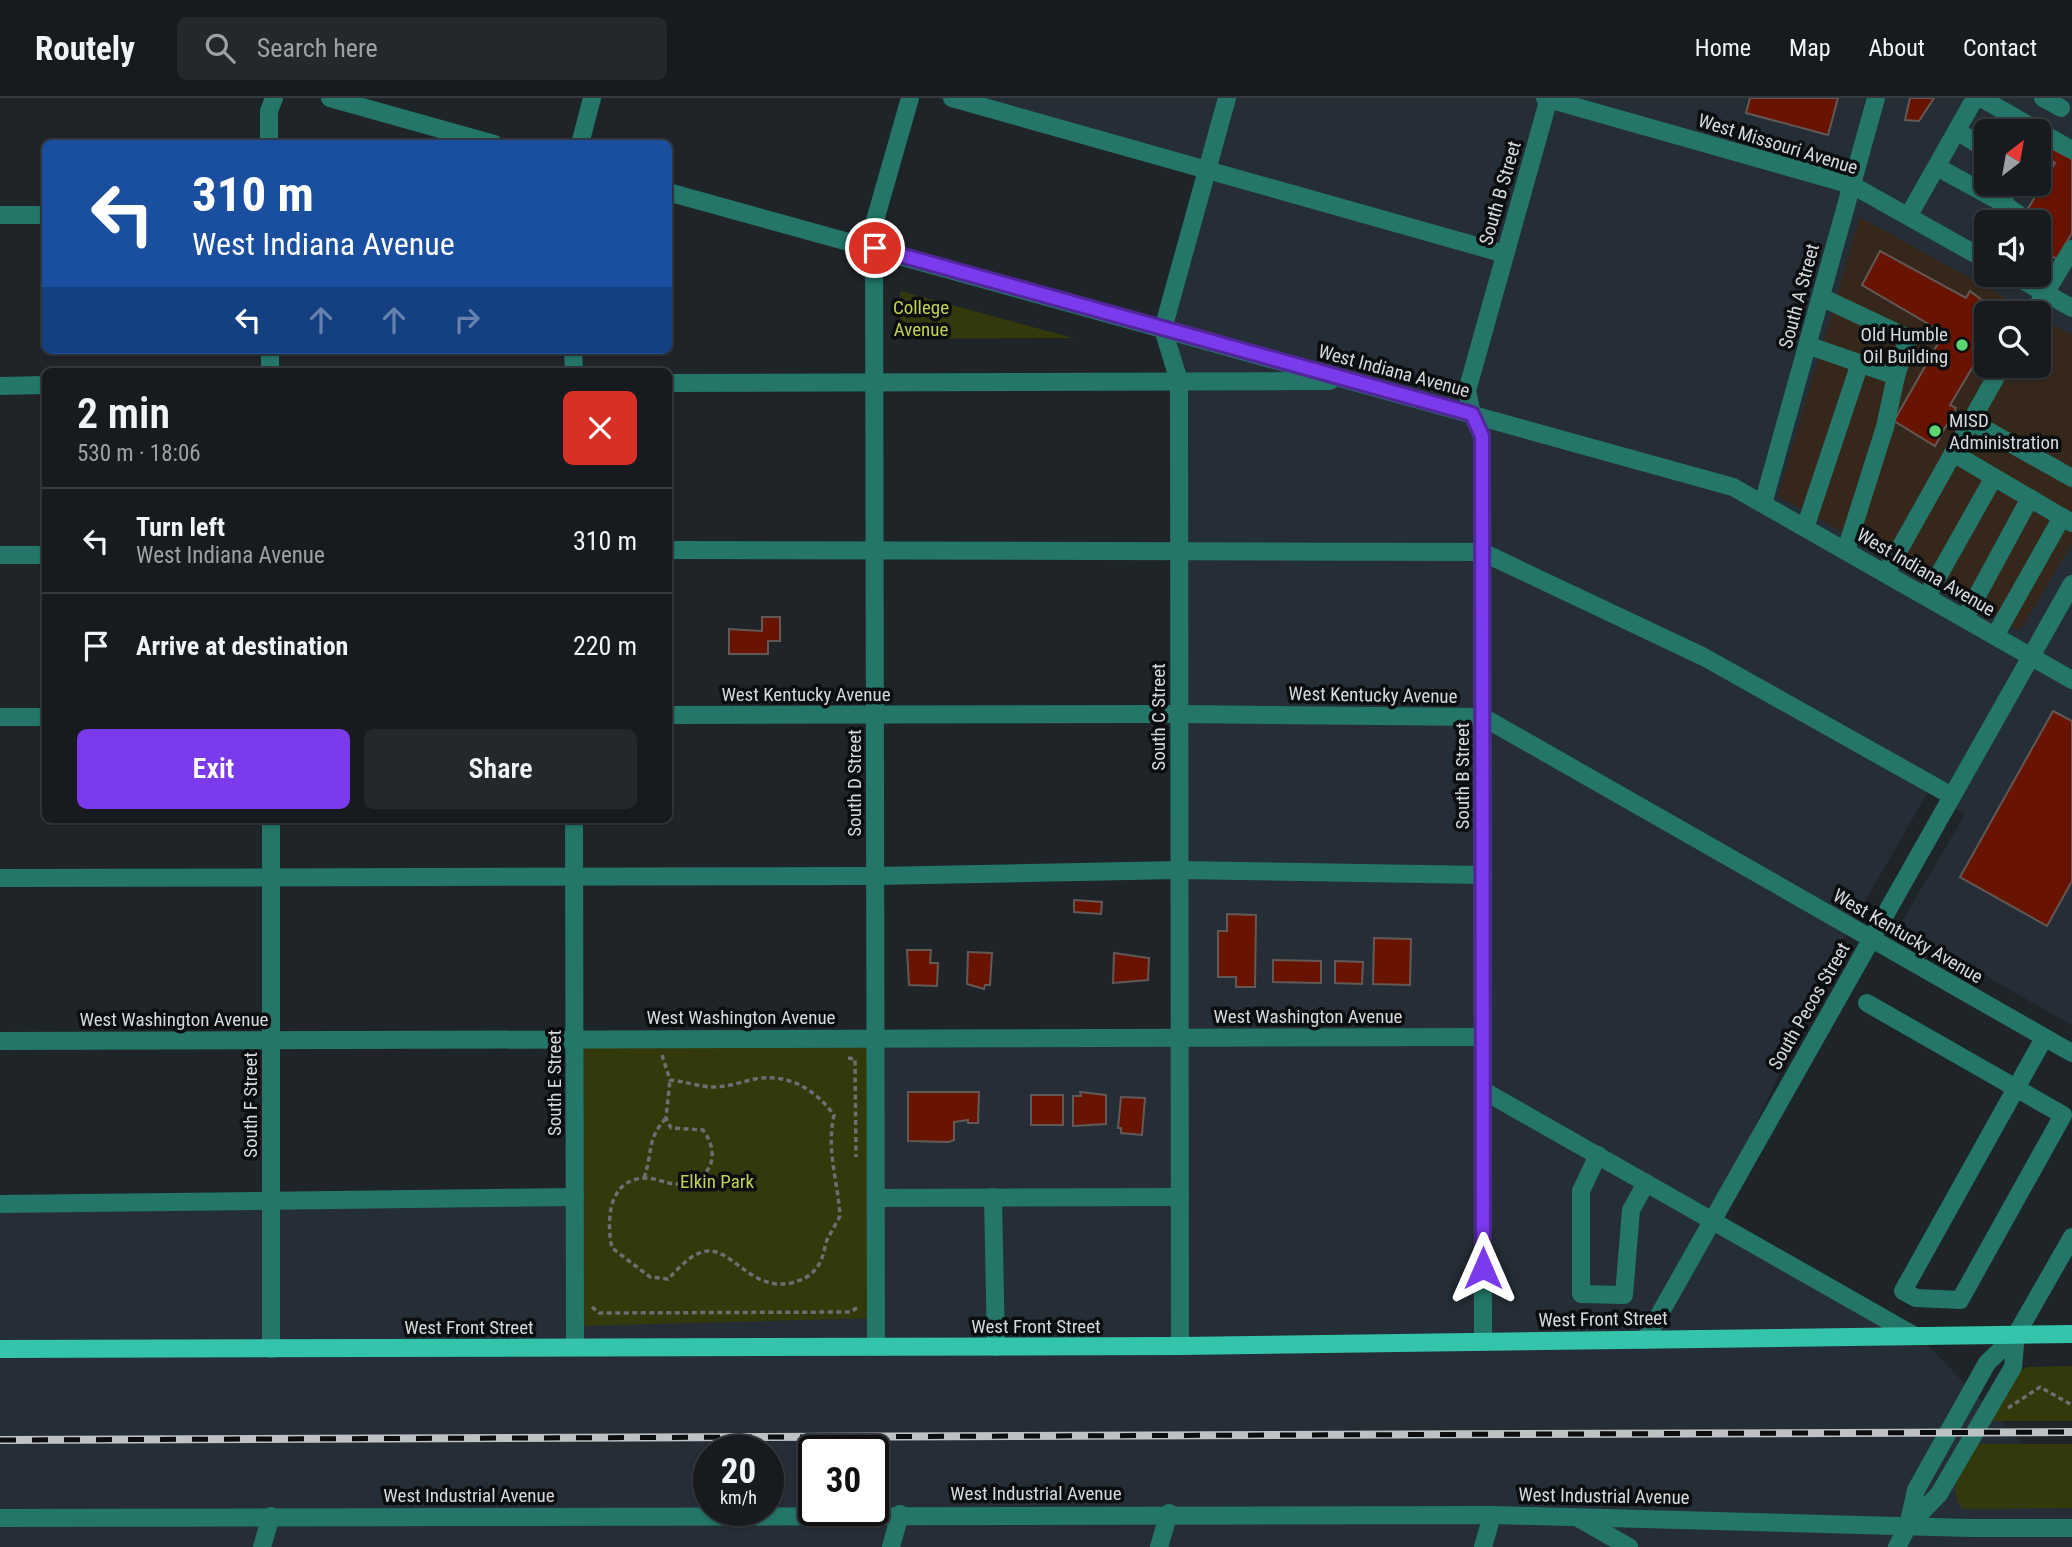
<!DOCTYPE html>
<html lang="en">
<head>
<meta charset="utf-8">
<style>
  body { margin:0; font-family:"Roboto Condensed",sans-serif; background:#24282c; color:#f1f3f6; height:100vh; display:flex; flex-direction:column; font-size:26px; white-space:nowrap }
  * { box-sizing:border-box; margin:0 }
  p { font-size:23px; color:#9ea1a4 }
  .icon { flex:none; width:38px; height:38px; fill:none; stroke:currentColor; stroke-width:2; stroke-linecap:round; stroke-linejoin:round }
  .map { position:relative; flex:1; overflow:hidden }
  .side { position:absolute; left:42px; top:270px; width:630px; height:455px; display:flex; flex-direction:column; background:#171b1f; border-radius:10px; box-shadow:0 2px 5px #0004,0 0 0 2px #36393d }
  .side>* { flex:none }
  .guide { position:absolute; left:42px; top:42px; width:630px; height:214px; border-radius:10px; box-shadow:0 2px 5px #0004,0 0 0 2px #36393d; background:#1a4fa0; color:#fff; overflow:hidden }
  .needle { width:46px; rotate:31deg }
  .tools { position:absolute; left:1974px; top:21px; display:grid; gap:14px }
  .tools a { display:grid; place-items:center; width:77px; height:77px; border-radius:10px; background:#171b1f; box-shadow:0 2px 5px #0004,0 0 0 2px #36393d; font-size:35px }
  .speed { position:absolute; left:693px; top:1337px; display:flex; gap:14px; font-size:35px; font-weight:700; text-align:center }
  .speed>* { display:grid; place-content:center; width:91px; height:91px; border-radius:50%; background:#171b1f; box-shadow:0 2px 5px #0004,0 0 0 2px #36393d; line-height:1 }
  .speed small { font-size:18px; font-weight:400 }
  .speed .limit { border:4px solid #111; border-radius:10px; background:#fff; color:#111 }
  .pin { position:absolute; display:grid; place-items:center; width:60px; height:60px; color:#fff; margin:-30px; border:4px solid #fff; border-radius:50%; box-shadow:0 2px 7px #0007 }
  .me { position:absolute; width:77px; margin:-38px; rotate:0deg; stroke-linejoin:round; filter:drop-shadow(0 0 5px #0008) }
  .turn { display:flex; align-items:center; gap:24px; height:147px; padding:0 35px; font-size:32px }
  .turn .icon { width:91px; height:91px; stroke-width:2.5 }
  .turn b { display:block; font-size:49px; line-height:60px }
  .lanes { display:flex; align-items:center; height:66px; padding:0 35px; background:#0003; justify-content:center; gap:35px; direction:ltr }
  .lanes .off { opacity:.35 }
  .round { display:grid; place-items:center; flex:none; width:74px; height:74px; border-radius:10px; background:#24282c }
  .headline { display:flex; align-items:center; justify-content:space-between; height:119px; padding:0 35px }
  h1 { font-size:42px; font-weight:600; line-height:52px }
  .primary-button { display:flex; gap:14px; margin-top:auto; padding:14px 35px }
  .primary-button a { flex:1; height:80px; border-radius:10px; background:#7c3aed; color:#fff; font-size:28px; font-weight:600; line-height:80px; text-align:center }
  .primary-button a+a { background:#24282c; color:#f1f3f6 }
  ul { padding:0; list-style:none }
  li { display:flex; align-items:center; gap:21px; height:105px; padding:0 35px; border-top:2px solid #36393d }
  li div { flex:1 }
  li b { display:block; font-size:26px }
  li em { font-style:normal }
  header { display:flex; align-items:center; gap:42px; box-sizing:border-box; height:98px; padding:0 35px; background:#171b1f; border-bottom:2px solid #36393d }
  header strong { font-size:33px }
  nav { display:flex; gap:38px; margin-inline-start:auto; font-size:24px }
  .search { width:490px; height:63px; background:#24282c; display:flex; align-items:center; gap:18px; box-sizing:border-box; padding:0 24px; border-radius:10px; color:#9ea1a4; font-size:26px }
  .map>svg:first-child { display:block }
  .built { fill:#252e36; fill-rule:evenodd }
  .education { fill:#35281b }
  .green { fill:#33390b }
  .building { fill:#681400; stroke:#625957; stroke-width:2 }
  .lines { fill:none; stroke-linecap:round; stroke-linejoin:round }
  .path { stroke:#6b6f73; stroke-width:3.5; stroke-dasharray:5 3.5; stroke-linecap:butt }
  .minor { stroke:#237668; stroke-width:18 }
  .major { stroke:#34c4ac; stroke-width:18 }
  .rail-casing { stroke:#bfc2c5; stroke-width:8 }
  .rail { stroke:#0b0d0f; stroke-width:5; stroke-dasharray:16; stroke-linecap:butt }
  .route-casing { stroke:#51269a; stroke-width:18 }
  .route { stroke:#7c3aed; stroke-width:12 }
  .poi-dot { fill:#5bd56e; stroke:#0b0d0f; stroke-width:2.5 }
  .labels { text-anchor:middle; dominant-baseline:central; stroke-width:7; stroke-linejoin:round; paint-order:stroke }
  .street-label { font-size:19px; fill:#d7dadd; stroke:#0b0d0f }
  .park-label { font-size:19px; fill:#bfd253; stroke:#0b0d0f }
  .poi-label { font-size:19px; fill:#d7dadd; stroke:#0b0d0f; text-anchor:end }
</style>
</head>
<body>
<header>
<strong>Routely</strong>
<div class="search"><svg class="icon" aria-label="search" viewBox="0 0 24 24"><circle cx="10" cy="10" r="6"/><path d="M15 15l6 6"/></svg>Search here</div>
<nav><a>Home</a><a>Map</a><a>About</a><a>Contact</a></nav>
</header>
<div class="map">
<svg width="2072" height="1449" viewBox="0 0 2072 1449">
  <rect width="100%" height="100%" fill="#1f2429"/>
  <path class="built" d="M938,0H2072V927L1899,829L1965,716L1928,694L1838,850L1711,1122L1925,1244L2072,1398V1449H0V1104L839,1102L877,940L1180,939L1178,233L1165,228L1207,75ZM1986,33H2039V86H1986ZM1986,124H2039V177H1986ZM1986,215H2039V268H1986ZM709,1353H768V1412H709ZM814,1353H873V1412H814Z"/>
  <polygon class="education" points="1860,119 2033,215 1986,215 1986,268 2039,268 2039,219 2072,237 2072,445 2020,533 1778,398"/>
  <g class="green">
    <polygon points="900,193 1073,240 900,241"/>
    <polygon points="876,940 876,1220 575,1228 575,941"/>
    <polygon points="2072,1268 2072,1323 1990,1323 2019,1273 2027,1269"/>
    <path d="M1977,1346H2072V1410L1963,1411C1944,1390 1966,1367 1977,1346Z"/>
  </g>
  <g class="building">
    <polygon points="1750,0 1838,0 1828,37 1746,15"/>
    <polygon points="1910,0 1934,0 1919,23 1905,22"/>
    <polygon points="2049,49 2072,61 2072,135 2057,161 2039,151 2040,122 2026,114 2055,65 2044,57"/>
    <polygon points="1880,153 1966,200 1970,193 1999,215 1986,215 1986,264 1978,260 1950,307 1956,310 1935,348 1894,323 1944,235 1862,187"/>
    <polygon points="762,519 780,519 780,543 768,543 768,556 729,556 729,531 762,533"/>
    <polygon points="2053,613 2072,623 2072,783 2047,828 1960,779"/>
    <polygon points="1074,802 1102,804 1101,816 1074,814"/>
    <polygon points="1227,816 1256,817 1255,889 1236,889 1236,879 1218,879 1218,833 1227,833"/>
    <polygon points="1374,840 1411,841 1410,887 1373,886"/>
    <polygon points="907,852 931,852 930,865 938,865 937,888 909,887"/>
    <polygon points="968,854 992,855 990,887 985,887 984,891 967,886"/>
    <polygon points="1114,855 1149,860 1148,882 1113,885"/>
    <polygon points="1273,862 1321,863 1321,885 1273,884"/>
    <polygon points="1335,863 1363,864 1362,886 1335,885"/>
    <polygon points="908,994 979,994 978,1025 968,1025 968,1022 954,1024 954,1042 949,1044 908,1043"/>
    <polygon points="1080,994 1106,997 1106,1026 1073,1028 1073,998 1081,998"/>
    <rect x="1031" y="997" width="32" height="30"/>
    <polygon points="1121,999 1145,1000 1142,1037 1121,1035 1121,1030 1118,1030"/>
  </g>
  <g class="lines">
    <g class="path">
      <path d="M662,957L670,982C684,983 699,989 713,989C728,989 741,984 755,981C788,975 815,991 834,1017C826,1053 838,1083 840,1118C836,1126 831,1134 827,1142C824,1151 823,1161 818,1168C811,1178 803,1182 791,1185C749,1194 730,1145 702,1154C689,1158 678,1171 668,1181L650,1179L612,1150C606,1122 608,1079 648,1080C660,1081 668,1087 680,1086C712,1083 721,1056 703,1032L671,1030L666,1020L670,982"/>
      <polyline points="848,960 855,961 856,1059"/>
      <path d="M644,1080C653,1055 646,1042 666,1020"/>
      <polyline points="592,1209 599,1215 850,1214 857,1210"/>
      <polyline points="2008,1310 2040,1289 2072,1307"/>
    </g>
    <g class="minor">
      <polyline points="330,0 494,46"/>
      <polyline points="952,0 1505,156"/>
      <polyline points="1545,0 1852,87 1986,162"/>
      <polyline points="1981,0 2072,52"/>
      <polyline points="2043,0 2061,10"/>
      <polyline points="1957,33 1986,51"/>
      <polyline points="269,46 269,13 274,0"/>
      <polyline points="580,46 592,0"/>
      <polyline points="1937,69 2001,104"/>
      <polyline points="2012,86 2001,104 2018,116 2013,124"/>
      <polyline points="668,94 1733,389 2072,582"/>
      <polyline points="0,117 46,117"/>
      <polyline points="1909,117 1975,0"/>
      <polyline points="2013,177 2072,210"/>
      <polyline points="1821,199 1908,240 1896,278"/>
      <polyline points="2033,215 2072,151"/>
      <polyline points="1807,247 1896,278 1885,329 1846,452"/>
      <polyline points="270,252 270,273"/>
      <polyline points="573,252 574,273"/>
      <polyline points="668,285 1330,283"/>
      <polyline points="0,288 46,287"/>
      <polyline points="1971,323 2072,380"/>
      <polyline points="1953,355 2072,425"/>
      <polyline points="1763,406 1876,0"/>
      <polyline points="1805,430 1860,265"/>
      <polyline points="668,452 1482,454 1704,559 1952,698"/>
      <polyline points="0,457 46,457"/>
      <polyline points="1886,475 2002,268"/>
      <polyline points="1927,498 1994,379"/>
      <polyline points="1965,520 2030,400"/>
      <polyline points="1995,538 2062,419"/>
      <polyline points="668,617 1179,616 1483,619 2072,955"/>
      <polyline points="0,619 46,619"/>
      <polyline points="271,721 271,1251"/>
      <polyline points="574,721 575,1249"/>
      <polyline points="0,780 876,778 1179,772 1483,777"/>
      <polyline points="1867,905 2063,1017 1960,1202 1916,1200 1903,1193 2044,940"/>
      <polyline points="0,943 1483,939"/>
      <polyline points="1484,993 1915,1238"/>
      <polyline points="1598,1057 1581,1093 1581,1196 1624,1197 1631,1112 1646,1085"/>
      <polyline points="993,1099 996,1249"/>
      <polyline points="876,1100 1180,1099"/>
      <polyline points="0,1106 575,1099"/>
      <polyline points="1645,1242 2072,486"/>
      <polyline points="1483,1244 1482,338 1472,316 1467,293 1549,0"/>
      <polyline points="1180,1248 1179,283 1163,231 1227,0"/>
      <polyline points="876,1249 874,126 910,0"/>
      <polyline points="0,1420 1492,1417 1971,1430 2072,1430"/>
      <polyline points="1578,1420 1629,1449"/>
      <polyline points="1908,1428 1916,1392 1987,1265 2016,1237 2072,1139"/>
      <polyline points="262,1449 271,1418"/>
      <polyline points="891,1449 900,1416"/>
      <polyline points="1159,1449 1169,1415"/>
      <polyline points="1483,1449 1492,1417"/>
      <polyline points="1897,1449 1908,1428 1939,1396 2013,1269 2016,1237"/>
    </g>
    <polyline class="major" points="0,1251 1180,1248 2072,1236"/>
    <defs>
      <polyline id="rail" points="0,1342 2072,1334"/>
    </defs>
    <use href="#rail" class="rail-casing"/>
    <use href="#rail" class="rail"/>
  </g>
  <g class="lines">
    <defs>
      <polyline id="route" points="875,150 1472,316 1482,338 1483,1170"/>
    </defs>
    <use href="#route" class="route-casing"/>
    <use href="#route" class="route"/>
  </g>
  <g class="poi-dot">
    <circle cx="1962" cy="247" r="7"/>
    <circle cx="1935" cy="333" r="7"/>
  </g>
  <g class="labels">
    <g class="street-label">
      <text transform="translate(1778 46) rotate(17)">West Missouri Avenue</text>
      <text transform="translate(1500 95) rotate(-74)">South B Street</text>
      <text transform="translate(1799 198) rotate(-75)">South A Street</text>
      <text transform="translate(1394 273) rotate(15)">West Indiana Avenue</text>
      <text transform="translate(1926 474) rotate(30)">West Indiana Avenue</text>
      <text x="806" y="596">West Kentucky Avenue</text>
      <text transform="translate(1373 597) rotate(1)">West Kentucky Avenue</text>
      <text transform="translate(1158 619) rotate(-90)">South C Street</text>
      <text transform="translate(1462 678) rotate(-90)">South B Street</text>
      <text transform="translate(854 685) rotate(-90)">South D Street</text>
      <text transform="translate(1908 838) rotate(30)">West Kentucky Avenue</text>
      <text transform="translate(1809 908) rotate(-60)">South Pecos Street</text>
      <text x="1308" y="918">West Washington Avenue</text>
      <text x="741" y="919">West Washington Avenue</text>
      <text x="174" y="921">West Washington Avenue</text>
      <text transform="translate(554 985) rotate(-90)">South E Street</text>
      <text transform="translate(250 1007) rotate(-90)">South F Street</text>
      <text transform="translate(1603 1221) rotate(-1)">West Front Street</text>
      <text x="1036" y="1228">West Front Street</text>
      <text x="469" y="1229">West Front Street</text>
      <text x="1036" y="1395">West Industrial Avenue</text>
      <text x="469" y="1397">West Industrial Avenue</text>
      <text transform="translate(1604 1398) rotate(1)">West Industrial Avenue</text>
    </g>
    <g class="park-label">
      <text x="921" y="209">College<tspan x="921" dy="22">Avenue</tspan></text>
      <text x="717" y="1083">Elkin Park</text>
    </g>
    <g class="poi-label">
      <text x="1948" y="236">Old Humble<tspan x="1948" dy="22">Oil Building</tspan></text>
      <text x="1949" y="322" text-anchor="start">MISD<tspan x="1949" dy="22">Administration</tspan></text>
    </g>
  </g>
</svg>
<div class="tools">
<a><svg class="needle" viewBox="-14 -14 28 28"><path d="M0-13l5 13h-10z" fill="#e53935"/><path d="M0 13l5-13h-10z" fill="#9ea1a4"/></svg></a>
<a><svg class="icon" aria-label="sound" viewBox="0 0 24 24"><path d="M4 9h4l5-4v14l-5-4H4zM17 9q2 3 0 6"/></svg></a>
<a><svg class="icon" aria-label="search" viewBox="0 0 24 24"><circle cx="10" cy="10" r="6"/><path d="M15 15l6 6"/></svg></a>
</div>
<div class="speed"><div>20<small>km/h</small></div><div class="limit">30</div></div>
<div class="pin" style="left:875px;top:150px;background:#d93025"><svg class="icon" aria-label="arrive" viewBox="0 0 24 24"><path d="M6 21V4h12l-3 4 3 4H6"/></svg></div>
<svg class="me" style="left:1483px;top:1170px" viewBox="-20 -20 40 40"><path d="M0-17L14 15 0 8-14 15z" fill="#7c3aed" stroke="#fff" stroke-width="4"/></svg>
<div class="guide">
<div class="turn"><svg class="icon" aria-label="left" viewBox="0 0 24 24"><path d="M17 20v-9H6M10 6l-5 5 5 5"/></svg><div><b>310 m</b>West Indiana Avenue</div></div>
<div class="lanes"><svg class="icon" aria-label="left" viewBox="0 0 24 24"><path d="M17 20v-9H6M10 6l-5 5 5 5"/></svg><svg class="icon off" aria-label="ahead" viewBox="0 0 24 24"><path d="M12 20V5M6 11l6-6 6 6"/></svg><svg class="icon off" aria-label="ahead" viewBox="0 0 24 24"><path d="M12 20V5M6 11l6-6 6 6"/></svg><svg class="icon off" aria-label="right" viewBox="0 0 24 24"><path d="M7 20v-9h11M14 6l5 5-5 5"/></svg></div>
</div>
<section class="side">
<div class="headline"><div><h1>2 min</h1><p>530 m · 18:06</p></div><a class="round" style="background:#d93025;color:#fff"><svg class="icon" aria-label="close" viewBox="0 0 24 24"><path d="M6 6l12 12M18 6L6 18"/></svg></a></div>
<ul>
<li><svg class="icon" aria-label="left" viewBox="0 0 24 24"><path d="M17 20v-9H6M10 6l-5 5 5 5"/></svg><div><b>Turn left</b><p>West Indiana Avenue</p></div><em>310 m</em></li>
<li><svg class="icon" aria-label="arrive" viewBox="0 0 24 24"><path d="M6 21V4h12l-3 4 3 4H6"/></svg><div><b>Arrive at destination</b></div><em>220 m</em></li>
</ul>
<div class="primary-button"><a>Exit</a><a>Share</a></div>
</section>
</div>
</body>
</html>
